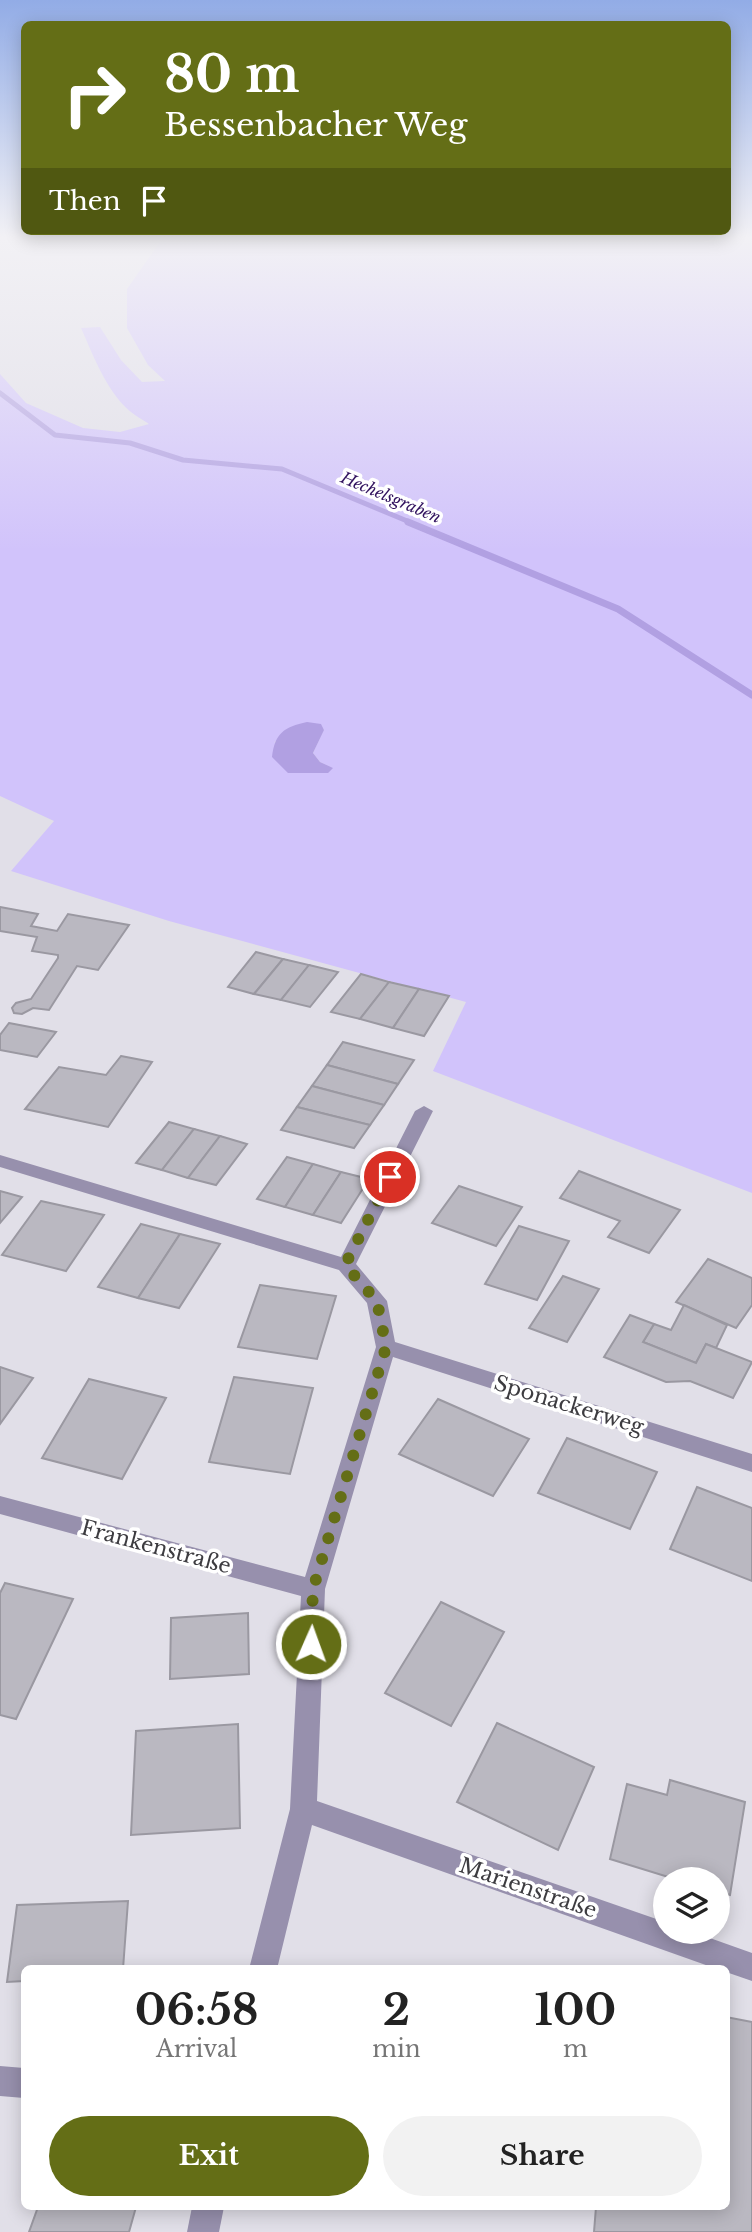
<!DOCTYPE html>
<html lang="en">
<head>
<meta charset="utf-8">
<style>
  body { margin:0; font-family:"Libre Baskerville",serif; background:#f2f2f2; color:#222; height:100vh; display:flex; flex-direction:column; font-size:26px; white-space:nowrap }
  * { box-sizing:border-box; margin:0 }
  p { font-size:23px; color:#767676 }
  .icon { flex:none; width:38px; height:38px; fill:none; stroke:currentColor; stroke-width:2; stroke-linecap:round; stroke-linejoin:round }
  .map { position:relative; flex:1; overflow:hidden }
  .side { position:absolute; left:21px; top:1965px; width:709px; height:245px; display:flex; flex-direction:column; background:#fff; border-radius:10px; box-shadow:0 4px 18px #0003 }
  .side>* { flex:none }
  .top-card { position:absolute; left:21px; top:21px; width:710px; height:214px; border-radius:10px; box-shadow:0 4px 18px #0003; background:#646e16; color:#fff; overflow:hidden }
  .buttons { position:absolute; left:653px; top:1867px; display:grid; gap:14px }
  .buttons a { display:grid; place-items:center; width:77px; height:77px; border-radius:50%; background:#fff; box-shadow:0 4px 18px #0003; font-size:35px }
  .pin { position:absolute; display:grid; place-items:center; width:60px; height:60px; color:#fff; margin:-30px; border:4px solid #fff; border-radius:50%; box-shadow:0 2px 7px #0007 }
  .me { position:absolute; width:77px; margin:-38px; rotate:2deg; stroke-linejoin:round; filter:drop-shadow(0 0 5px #0008) }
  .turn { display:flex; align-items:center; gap:24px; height:147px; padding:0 28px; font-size:32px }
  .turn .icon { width:91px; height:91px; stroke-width:2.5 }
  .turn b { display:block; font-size:49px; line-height:60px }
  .then { display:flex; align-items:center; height:66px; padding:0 28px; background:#0003; gap:14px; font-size:26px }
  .eta { display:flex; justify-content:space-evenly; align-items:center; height:119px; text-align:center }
  .eta b { font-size:42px; font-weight:800; line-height:49px }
  .button { display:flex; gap:14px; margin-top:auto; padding:14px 28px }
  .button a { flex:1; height:80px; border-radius:42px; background:#646e16; color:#fff; font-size:28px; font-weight:800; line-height:80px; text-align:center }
  .button a+a { background:#f2f2f2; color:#222 }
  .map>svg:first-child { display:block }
  .green { fill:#d1c3fb; fill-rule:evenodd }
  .water { fill:#b1a0e2 }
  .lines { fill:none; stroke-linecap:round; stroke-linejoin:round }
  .stream-far1 { stroke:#b1a0e2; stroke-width:5 }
  .stream { stroke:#b1a0e2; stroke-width:7 }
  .building { fill:#bab8c1; stroke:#9a98a1; stroke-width:2 }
  .minor { fill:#9790ad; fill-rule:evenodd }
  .route { stroke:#646e16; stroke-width:12; stroke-dasharray:0 21.6 }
  .labels { text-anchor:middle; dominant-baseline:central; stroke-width:7; stroke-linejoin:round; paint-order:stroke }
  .far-water-label { font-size:16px; font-style:italic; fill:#32135f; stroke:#fff }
  .near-street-label { font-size:21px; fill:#3d3c40; stroke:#fff }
</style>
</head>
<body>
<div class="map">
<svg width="752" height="2232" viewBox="0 0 752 2232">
  <rect width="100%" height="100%" fill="#e1dfe8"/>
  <path class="green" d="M166,239H752V1193L433,1071L466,1002L169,921L11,871L54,821L0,796V374L26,403L83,428L120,432L149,424C145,421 139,418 135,415C108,396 94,357 81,328L100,327L121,360L142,382L165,381L148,365L127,328V289L160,242ZM324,729L313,753L320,762L332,768L274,742Z"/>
  <path class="water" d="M307,722L321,724L324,730L313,753L320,762L333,768L328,773H288L272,757C275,733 284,727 307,722Z"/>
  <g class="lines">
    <polyline class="stream-far1" points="0,393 55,435 130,443 183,460 282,469 412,523"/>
    <polyline class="stream" points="408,522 618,609 752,695"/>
  </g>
  <g class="building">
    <polygon points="0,907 38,914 31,926 57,931 68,914 129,925 98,970 77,966 49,1010 33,1008 22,1014 14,1013 12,1008 16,1003 31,999 58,958 58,955 32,951 37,937 0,931"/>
    <polygon points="256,952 283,959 254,994 228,987"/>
    <polygon points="283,959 309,965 281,1000 254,994"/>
    <polygon points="309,965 338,972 310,1007 281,1000"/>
    <polygon points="361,974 389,982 360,1019 331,1012"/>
    <polygon points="389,982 419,989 393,1028 360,1019"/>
    <polygon points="419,989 449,996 424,1036 393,1028"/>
    <polygon points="9,1023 56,1032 37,1057 0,1050 0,1035"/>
    <polygon points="343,1042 414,1060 398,1084 327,1065"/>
    <polygon points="121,1056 152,1062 108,1127 25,1109 59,1067 106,1075"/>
    <polygon points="327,1065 398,1084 384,1105 312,1086"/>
    <polygon points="312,1086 384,1105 370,1125 297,1107"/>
    <polygon points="297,1107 370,1125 354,1148 281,1130"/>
    <polygon points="169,1122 194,1129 162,1170 136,1163"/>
    <polygon points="194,1129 220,1136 188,1178 162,1170"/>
    <polygon points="220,1136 247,1144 216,1185 188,1178"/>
    <polygon points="287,1157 313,1164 285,1207 257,1199"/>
    <polygon points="313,1164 341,1172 313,1215 285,1207"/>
    <polygon points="579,1171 680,1210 649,1253 608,1237 620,1221 560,1198"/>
    <polygon points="341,1172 369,1179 341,1223 313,1215"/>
    <polygon points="459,1186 522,1207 496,1246 432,1223"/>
    <polygon points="0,1191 22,1197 0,1223"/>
    <polygon points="41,1201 104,1215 66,1271 2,1255"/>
    <polygon points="141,1224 180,1234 138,1298 98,1287"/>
    <polygon points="519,1226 569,1241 537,1300 485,1284"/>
    <polygon points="180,1234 220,1244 179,1308 138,1298"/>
    <polygon points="708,1259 752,1278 752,1305 736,1328 676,1302"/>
    <polygon points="563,1276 599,1289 567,1342 529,1328"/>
    <polygon points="260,1285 336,1296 317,1359 238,1347"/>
    <polygon points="684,1305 727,1325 716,1348 706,1344 696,1363 643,1342 654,1324 671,1330"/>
    <polygon points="630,1315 654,1324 643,1342 696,1363 706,1344 752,1362 733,1398 690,1381 666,1382 604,1357"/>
    <polygon points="0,1367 33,1378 0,1424"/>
    <polygon points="234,1377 313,1388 290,1474 209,1462"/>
    <polygon points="89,1379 166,1398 122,1479 42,1458"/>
    <polygon points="438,1399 529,1439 493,1496 399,1454"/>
    <polygon points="567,1438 657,1472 630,1529 538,1493"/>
    <polygon points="697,1487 752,1508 752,1581 670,1549"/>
    <polygon points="5,1583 73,1599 16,1719 0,1715 0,1593"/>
    <polygon points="441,1602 504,1632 451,1726 385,1693"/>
    <polygon points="248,1613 249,1674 170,1679 171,1618"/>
    <polygon points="497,1723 594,1767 558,1850 457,1802"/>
    <polygon points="238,1724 240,1828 131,1835 136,1731"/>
    <polygon points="670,1780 745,1802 730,1895 718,1892 718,1880 678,1880 610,1859 627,1784 667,1795"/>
    <polygon points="128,1901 123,1969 24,1969 24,1981 7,1982 17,1905"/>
    <polygon points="726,2017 752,2022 752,2232 594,2232 596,2207 726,2207"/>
    <polygon points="38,2207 136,2207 129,2232 29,2232"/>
  </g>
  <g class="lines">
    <g class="minor">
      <polygon points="424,1106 433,1111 356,1264 387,1301 395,1342 752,1454 752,1472 393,1357 325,1589 317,1801 665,1922 665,1932 693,1932 752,1953 752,1981 726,1972 726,1969 717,1969 312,1825 277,1969 249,1969 290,1809 301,1596 0,1514 0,1496 305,1577 376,1347 367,1303 339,1270 0,1167 0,1155 341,1257 415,1111"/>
      <polygon points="0,2066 24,2068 24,2098 0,2096"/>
      <polygon points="192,2207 224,2207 219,2232 187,2232"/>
    </g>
  </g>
  <linearGradient id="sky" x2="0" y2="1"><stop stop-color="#92ace6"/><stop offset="0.43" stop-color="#f2f1f5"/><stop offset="1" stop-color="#f2f1f5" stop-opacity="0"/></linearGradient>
  <rect width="752" height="551" fill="url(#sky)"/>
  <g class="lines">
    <polyline class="route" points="311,1644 313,1589 386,1347 377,1301 345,1265 390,1177"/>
  </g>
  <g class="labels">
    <g class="far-water-label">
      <text transform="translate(391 497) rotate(23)">Hechelsgraben</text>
    </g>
    <g class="near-street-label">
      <text transform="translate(569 1405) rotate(17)">Sponackerweg</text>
      <text transform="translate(156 1547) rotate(15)">Frankenstraße</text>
      <text transform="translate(528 1888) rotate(19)">Marienstraße</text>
    </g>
  </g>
</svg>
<div class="buttons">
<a><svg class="icon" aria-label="layers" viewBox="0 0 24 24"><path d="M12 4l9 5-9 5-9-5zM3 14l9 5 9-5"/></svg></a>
</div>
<div class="pin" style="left:390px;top:1177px;background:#d93025"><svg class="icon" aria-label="arrive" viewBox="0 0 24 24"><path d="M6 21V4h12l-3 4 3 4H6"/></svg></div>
<svg class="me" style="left:311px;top:1644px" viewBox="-20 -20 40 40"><circle r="17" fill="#646e16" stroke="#fff" stroke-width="3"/><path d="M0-11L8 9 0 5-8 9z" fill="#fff"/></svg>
<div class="top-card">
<div class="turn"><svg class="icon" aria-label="right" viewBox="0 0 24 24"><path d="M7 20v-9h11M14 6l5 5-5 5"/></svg><div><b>80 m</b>Bessenbacher Weg</div></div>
<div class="then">Then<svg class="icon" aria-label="arrive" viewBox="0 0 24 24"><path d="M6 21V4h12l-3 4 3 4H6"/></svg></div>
</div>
<section class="side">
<div class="eta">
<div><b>06:58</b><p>Arrival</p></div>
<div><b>2</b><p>min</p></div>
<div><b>100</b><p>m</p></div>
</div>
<div class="button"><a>Exit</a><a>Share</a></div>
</section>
</div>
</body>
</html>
